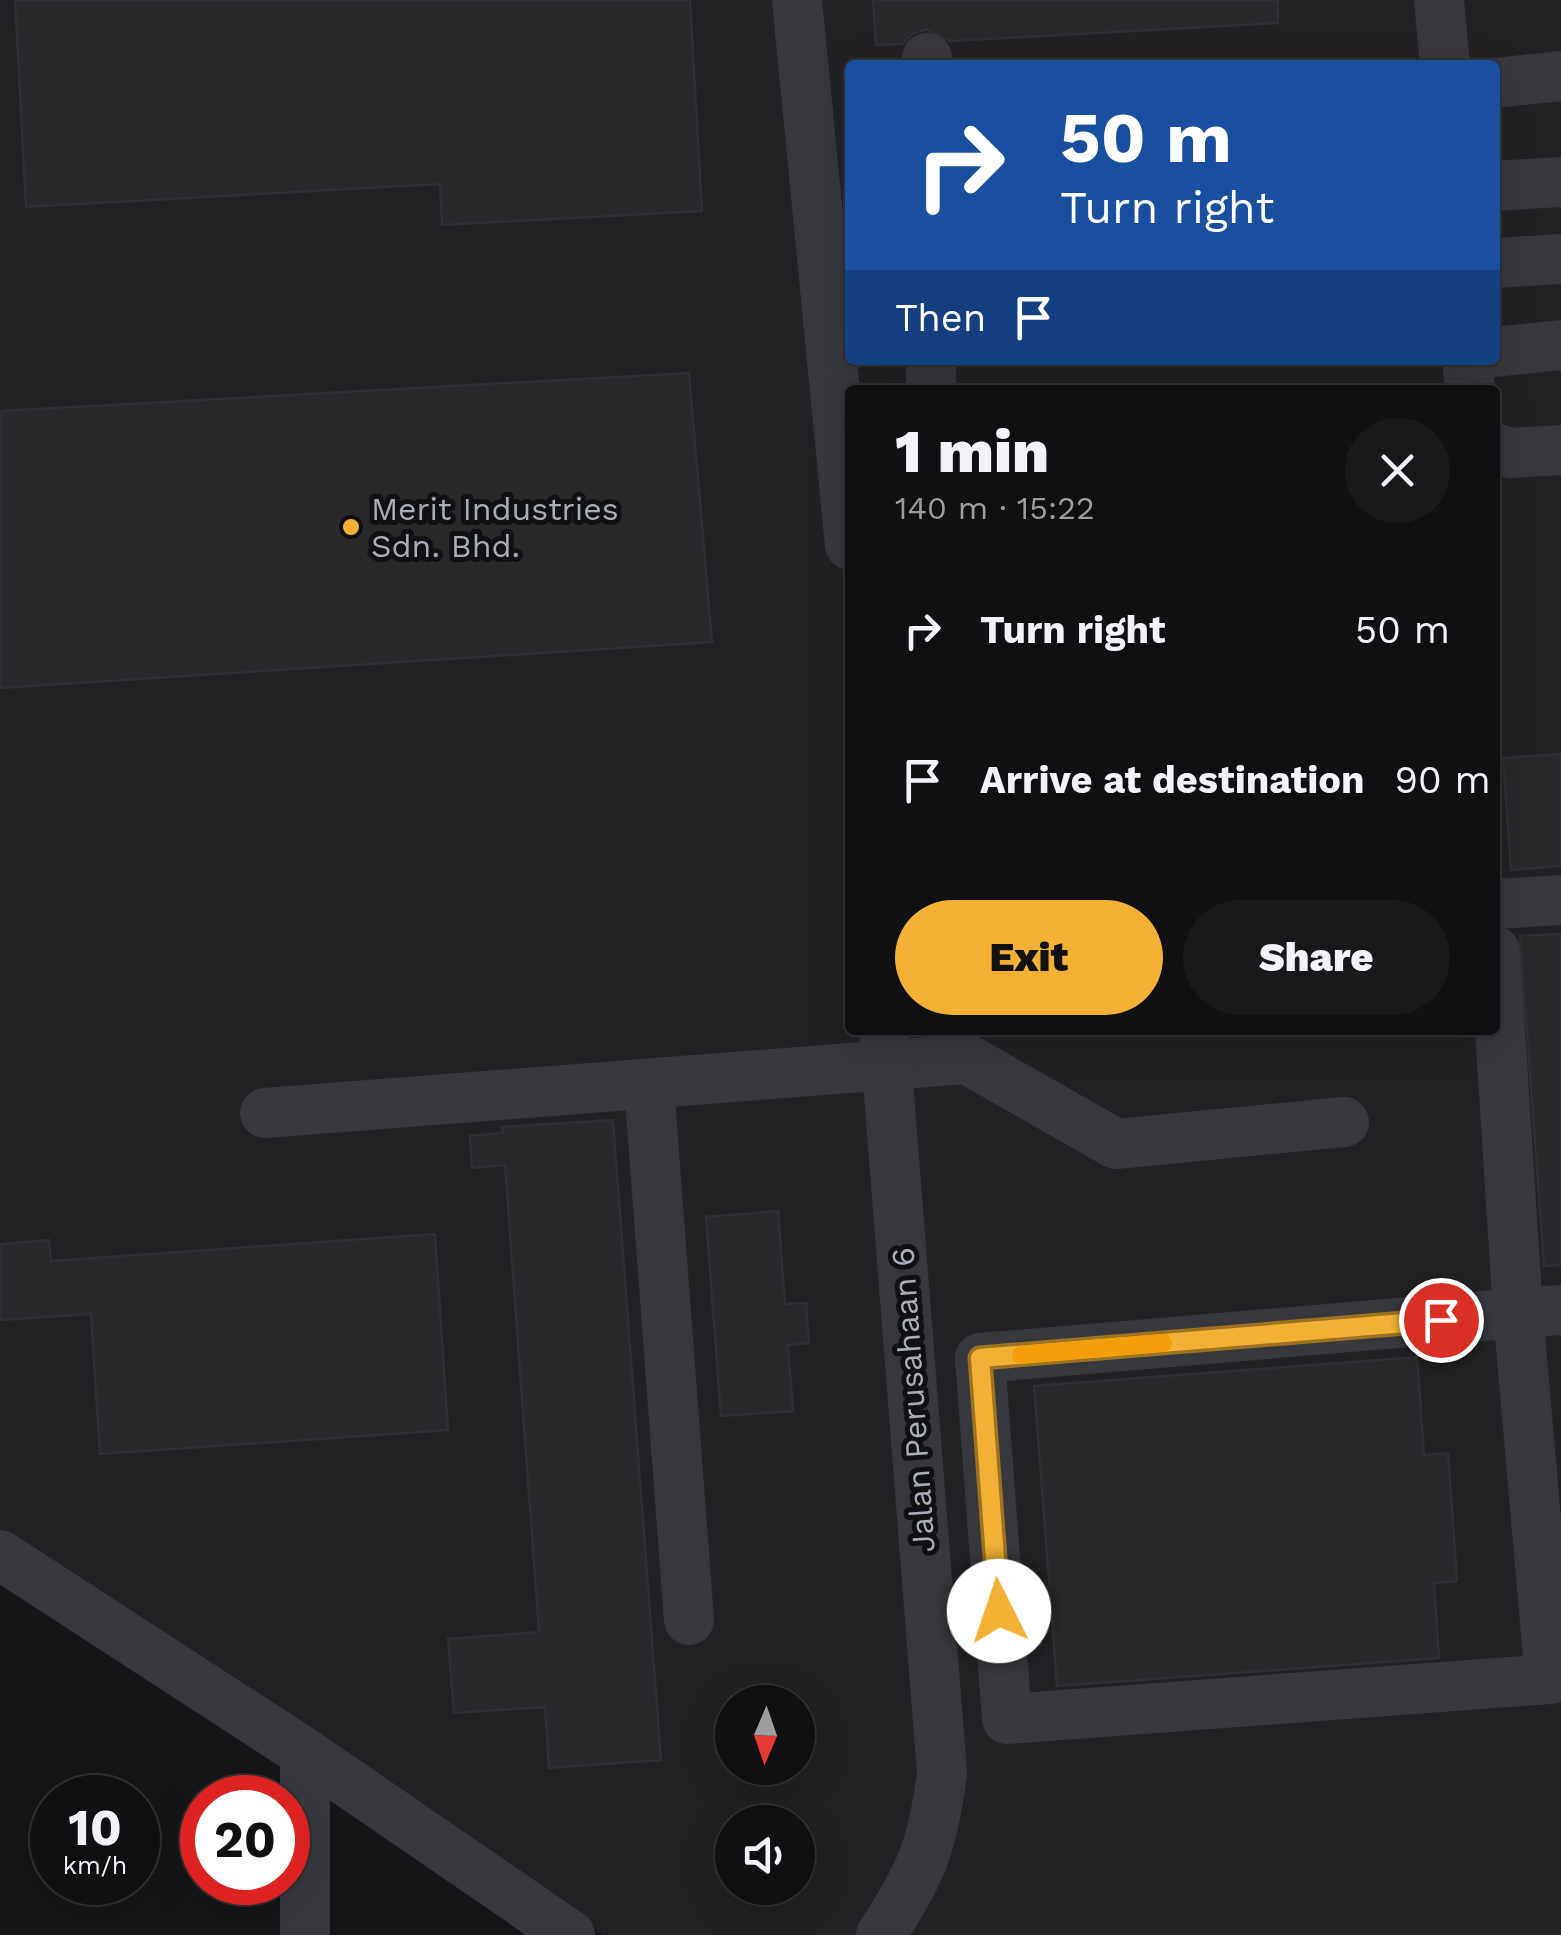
<!DOCTYPE html>
<html lang="en">
<head>
<meta charset="utf-8">
<style>
  body { margin:0; font-family:"Work Sans",sans-serif; background:#19191b; color:#f1f3f6; height:100vh; display:flex; flex-direction:column; font-size:38px; white-space:nowrap }
  * { box-sizing:border-box; margin:0 }
  p { font-size:32px; color:#9c9d9f }
  .icon { flex:none; width:55px; height:55px; fill:none; stroke:currentColor; stroke-width:2; stroke-linecap:round; stroke-linejoin:round }
  .map { position:relative; flex:1; overflow:hidden }
  .sheet { position:absolute; left:845px; top:385px; width:655px; height:650px; display:flex; flex-direction:column; background:#101012; border-radius:10px; box-shadow:0 10px 40px #0002,0 0 0 2px #303032 }
  .sheet>* { flex:none }
  .banner { position:absolute; left:845px; top:60px; width:655px; height:305px; border-radius:10px; box-shadow:0 10px 40px #0002,0 0 0 2px #303032; background:#1a4fa0; color:#fff; overflow:hidden }
  .needle { width:65px; rotate:182deg }
  .controls { position:absolute; left:715px; top:1685px; display:grid; gap:20px }
  .controls a { display:grid; place-items:center; width:100px; height:100px; border-radius:50%; background:#101012; box-shadow:0 10px 40px #0002,0 0 0 2px #303032; font-size:50px }
  .speed { position:absolute; left:30px; top:1775px; display:flex; gap:20px; font-size:50px; font-weight:700; text-align:center }
  .speed>* { display:grid; place-content:center; width:130px; height:130px; border-radius:50%; background:#101012; box-shadow:0 10px 40px #0002,0 0 0 2px #303032; line-height:1 }
  .speed small { font-size:25px; font-weight:400 }
  .speed .limit { border:15px solid #d22; background:#fff; color:#111 }
  .pin { position:absolute; display:grid; place-items:center; width:85px; height:85px; color:#fff; margin:-42px; border:5px solid #fff; border-radius:50%; box-shadow:0 2px 10px #0007 }
  .me { position:absolute; width:110px; margin:-55px; rotate:356deg; stroke-linejoin:round; filter:drop-shadow(0 0 8px #0008) }
  .turn { display:flex; align-items:center; gap:35px; height:210px; padding:0 50px; font-size:45px }
  .turn .icon { width:130px; height:130px; stroke-width:2.5 }
  .turn b { display:block; font-size:70px; line-height:85px }
  .then { display:flex; align-items:center; height:95px; padding:0 50px; background:#0003; gap:20px; font-size:38px }
  .round { display:grid; place-items:center; flex:none; width:105px; height:105px; border-radius:52px; background:#19191b }
  .head { display:flex; align-items:center; justify-content:space-between; height:170px; padding:0 50px }
  h1 { font-size:60px; font-weight:800; line-height:75px }
  .action { display:flex; gap:20px; margin-top:auto; padding:20px 50px }
  .action a { flex:1; height:115px; border-radius:60px; background:#f2b134; color:#111; font-size:40px; font-weight:800; line-height:115px; text-align:center }
  .action a+a { background:#19191b; color:#f1f3f6 }
  ul { padding:0; list-style:none }
  li { display:flex; align-items:center; gap:30px; height:150px; padding:0 50px }
  li div { flex:1 }
  li b { display:block; font-size:38px }
  li em { font-style:normal }
  .map>svg:first-child { display:block }
  .built { fill:#222225; fill-rule:evenodd }
  .building { fill:#29292c; stroke:#303034; stroke-width:2.5 }
  .lines { fill:none; stroke-linecap:round; stroke-linejoin:round }
  .minor { stroke:#37383d; stroke-width:50 }
  .route-casing { stroke:#9d7322; stroke-width:25 }
  .route { stroke:#f2b134; stroke-width:18 }
  .slow { stroke:#f59e0b; stroke-width:18 }
  .poi-dot { fill:#f2b134; stroke:#111113; stroke-width:4 }
  .labels { text-anchor:middle; dominant-baseline:central; stroke-width:10; stroke-linejoin:round; paint-order:stroke }
  .poi-label { font-size:32px; fill:#a8adb8; stroke:#111113; text-anchor:start }
  .street-label { font-size:32px; fill:#a8adb8; stroke:#111113 }
</style>
</head>
<body>
<div class="map">
<svg width="1561" height="1935" viewBox="0 0 1561 1935">
  <rect width="100%" height="100%" fill="#161618"/>
  <path class="built" d="M0,0H1561V1935H603L0,1560ZM850,65H1495V360H850ZM850,390H1495V1030H850ZM732,1702H798V1768H732ZM732,1822H798V1888H732Z"/>
  <g class="building">
    <polygon points="15,0 690,0 702,211 442,225 440,184 26,207"/>
    <polygon points="873,0 1278,0 1278,23 950,41 926,29 912,34 902,44 876,45"/>
    <polygon points="689,373 712,642 0,688 0,411"/>
    <polygon points="1561,754 1561,866 1511,870 1503,758"/>
    <polygon points="1561,934 1561,1265 1544,1266 1520,936"/>
    <polygon points="613,1120 661,1760 549,1768 545,1707 454,1713 448,1639 539,1632 505,1165 472,1168 470,1136 503,1133 502,1127"/>
    <polygon points="778,1211 785,1304 806,1303 809,1343 788,1345 793,1411 721,1416 706,1217"/>
    <polygon points="435,1234 448,1430 100,1454 91,1314 0,1320 0,1244 49,1240 51,1261"/>
    <polygon points="1417,1357 1424,1455 1448,1453 1457,1581 1434,1583 1439,1658 1057,1686 1034,1386"/>
  </g>
  <g class="lines">
    <g class="minor">
      <polyline points="797,0 850,545"/>
      <polyline points="1439,0 1445,65"/>
      <polyline points="927,58 927,65"/>
      <polyline points="1495,83 1561,76"/>
      <polyline points="1495,186 1561,182"/>
      <polyline points="1495,263 1561,259"/>
      <polyline points="1495,352 1561,345"/>
      <polyline points="931,360 931,390"/>
      <polyline points="1467,360 1470,390"/>
      <polyline points="1495,448 1510,453 1561,450"/>
      <polyline points="1495,904 1561,900"/>
      <polyline points="1495,951 1518,1313 1550,1679 1007,1719 980,1358 1518,1313 1561,1310"/>
      <polyline points="649,1085 689,1620"/>
      <polyline points="265,1113 967,1059 1116,1144 1344,1122"/>
      <polyline points="0,1555 305,1753 570,1935"/>
      <polyline points="305,1753 305,1935"/>
      <path d="M881,1935C921,1874 933,1846 942,1773L884,1030"/>
    </g>
  </g>
  <g class="lines">
    <defs>
      <polyline id="route" points="999,1611 980,1358 1441,1320"/>
    </defs>
    <use href="#route" class="route-casing"/>
    <use href="#route" class="route"/>
    <polyline class="slow" points="1021,1355 1163,1343"/>
  </g>
  <circle class="poi-dot" cx="351" cy="527" r="10"/>
  <g class="labels">
    <g class="poi-label">
      <text x="371" y="509">Merit Industries<tspan x="371" dy="37">Sdn. Bhd.</tspan></text>
    </g>
    <g class="street-label">
      <text transform="translate(913 1400) rotate(-94)">Jalan Perusahaan 6</text>
    </g>
  </g>
</svg>
<div class="controls">
<a><svg class="needle" viewBox="-14 -14 28 28"><path d="M0-13l5 13h-10z" fill="#e53935"/><path d="M0 13l5-13h-10z" fill="#9c9d9f"/></svg></a>
<a><svg class="icon" aria-label="sound" viewBox="0 0 24 24"><path d="M4 9h4l5-4v14l-5-4H4zM17 9q2 3 0 6"/></svg></a>
</div>
<div class="speed"><div>10<small>km/h</small></div><div class="limit">20</div></div>
<div class="pin" style="left:1441px;top:1320px;background:#d93025"><svg class="icon" aria-label="arrive" viewBox="0 0 24 24"><path d="M6 21V4h12l-3 4 3 4H6"/></svg></div>
<svg class="me" style="left:999px;top:1611px" viewBox="-20 -20 40 40"><circle r="19" fill="#fff"/><path d="M0-13L10 11 0 6-10 11z" fill="#f2b134"/></svg>
<div class="banner">
<div class="turn"><svg class="icon" aria-label="right" viewBox="0 0 24 24"><path d="M7 20v-9h11M14 6l5 5-5 5"/></svg><div><b>50 m</b>Turn right</div></div>
<div class="then">Then<svg class="icon" aria-label="arrive" viewBox="0 0 24 24"><path d="M6 21V4h12l-3 4 3 4H6"/></svg></div>
</div>
<section class="sheet">
<div class="head"><div><h1>1 min</h1><p>140 m · 15:22</p></div><a class="round"><svg class="icon" aria-label="close" viewBox="0 0 24 24"><path d="M6 6l12 12M18 6L6 18"/></svg></a></div>
<ul>
<li><svg class="icon" aria-label="right" viewBox="0 0 24 24"><path d="M7 20v-9h11M14 6l5 5-5 5"/></svg><div><b>Turn right</b></div><em>50 m</em></li>
<li><svg class="icon" aria-label="arrive" viewBox="0 0 24 24"><path d="M6 21V4h12l-3 4 3 4H6"/></svg><div><b>Arrive at destination</b></div><em>90 m</em></li>
</ul>
<div class="action"><a>Exit</a><a>Share</a></div>
</section>
</div>
</body>
</html>
